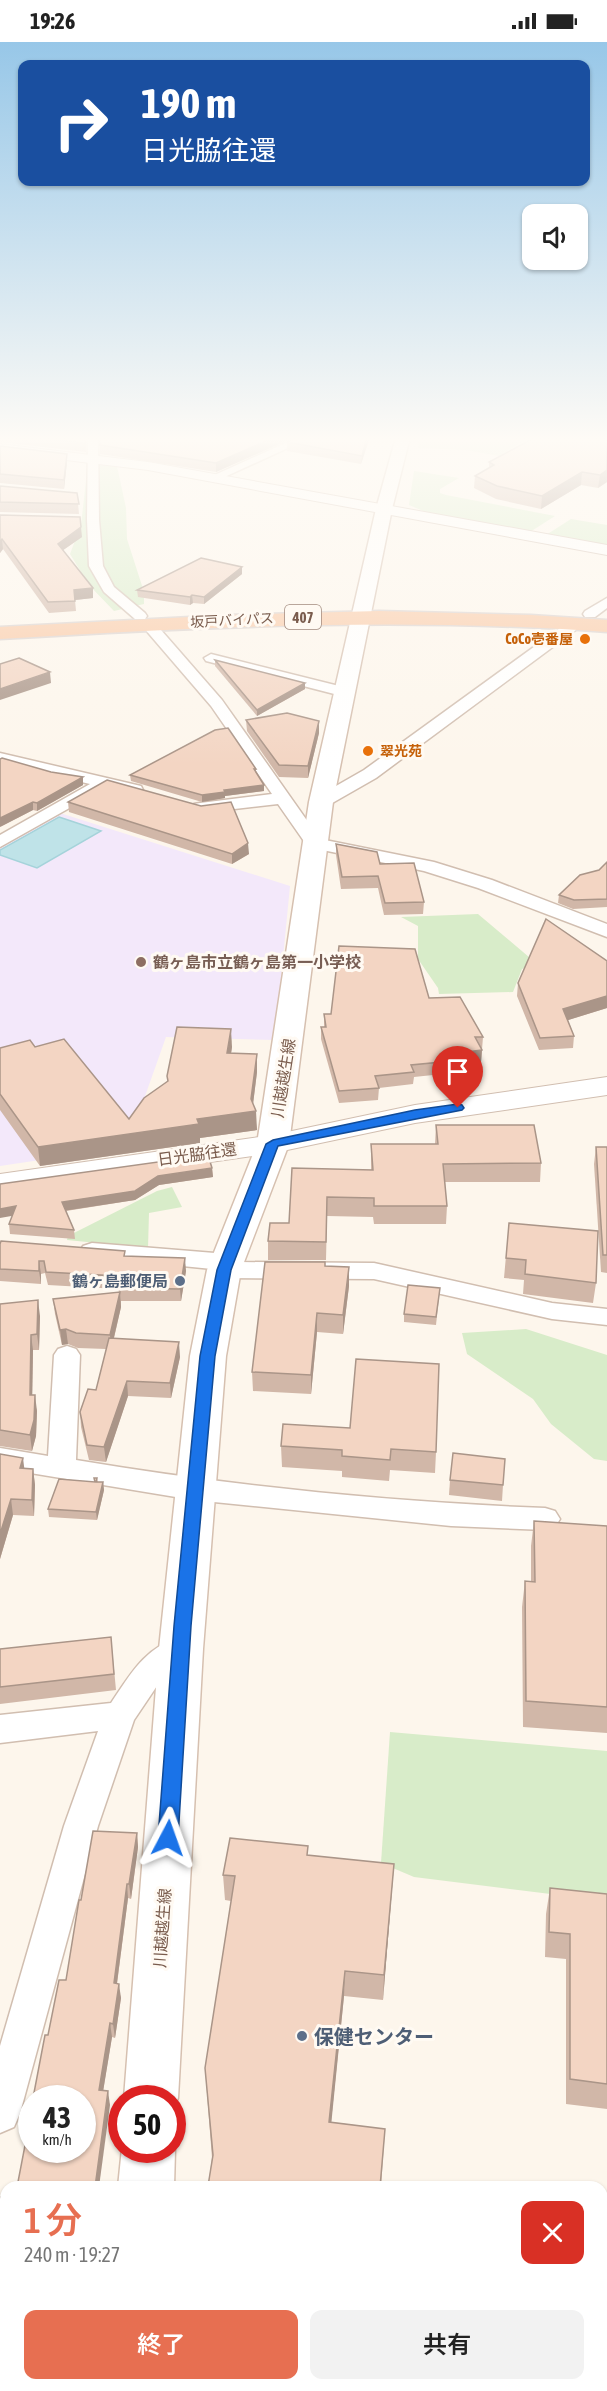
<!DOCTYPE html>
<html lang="ja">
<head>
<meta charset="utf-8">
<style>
  body { margin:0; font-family:"Asap Condensed","Noto Sans JP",sans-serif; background:#f2f2f2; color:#222; height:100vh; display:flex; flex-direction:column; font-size:22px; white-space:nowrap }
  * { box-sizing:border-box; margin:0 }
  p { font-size:20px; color:#767676 }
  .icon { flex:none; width:33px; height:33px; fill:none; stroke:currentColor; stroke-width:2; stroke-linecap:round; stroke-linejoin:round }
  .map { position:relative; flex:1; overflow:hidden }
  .details { position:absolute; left:0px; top:2139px; width:608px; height:210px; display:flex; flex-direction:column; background:#fff; border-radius:18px 18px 0 0; box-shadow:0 2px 4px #0004 }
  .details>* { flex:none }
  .hud { position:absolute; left:18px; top:18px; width:572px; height:126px; border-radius:12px; box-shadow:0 2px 4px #0004; background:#1a4fa0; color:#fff; overflow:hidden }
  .tools { position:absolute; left:522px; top:162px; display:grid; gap:12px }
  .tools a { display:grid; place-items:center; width:66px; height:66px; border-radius:12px; background:#fff; box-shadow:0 2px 4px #0004; font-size:30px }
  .speed { position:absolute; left:18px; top:2043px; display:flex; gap:12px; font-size:30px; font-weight:700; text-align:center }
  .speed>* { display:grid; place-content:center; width:78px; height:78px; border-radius:50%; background:#fff; box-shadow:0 2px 4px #0004; line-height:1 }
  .speed small { font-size:15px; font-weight:400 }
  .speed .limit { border:9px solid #d22; background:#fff; color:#111 }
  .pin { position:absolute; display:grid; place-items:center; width:51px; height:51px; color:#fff; margin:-62px -26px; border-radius:50% 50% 50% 0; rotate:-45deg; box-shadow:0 0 6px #0007 }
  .pin .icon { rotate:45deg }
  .me { position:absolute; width:66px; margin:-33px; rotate:4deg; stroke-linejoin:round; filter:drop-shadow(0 0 4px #0008) }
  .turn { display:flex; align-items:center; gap:21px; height:126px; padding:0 24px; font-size:27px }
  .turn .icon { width:78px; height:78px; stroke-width:2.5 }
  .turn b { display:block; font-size:42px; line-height:51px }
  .round { display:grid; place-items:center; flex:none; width:63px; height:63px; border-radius:12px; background:#f2f2f2 }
  .headline { display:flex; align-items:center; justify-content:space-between; height:102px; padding:0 24px }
  h1 { font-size:36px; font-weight:600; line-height:45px; color:#e76f51 }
  .primary-button { display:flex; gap:12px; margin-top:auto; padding:12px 24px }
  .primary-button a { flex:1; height:69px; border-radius:12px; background:#e76f51; color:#fff; font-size:24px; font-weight:600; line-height:69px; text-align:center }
  .primary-button a+a { background:#f2f2f2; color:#222 }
  .status { display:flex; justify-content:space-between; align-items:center; height:42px; padding:0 30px; background:#fff; direction:ltr }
  .status svg { height:16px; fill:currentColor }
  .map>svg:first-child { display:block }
  .education { fill:#f3e8fa }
  .green { fill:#d8ecc9 }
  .water { fill:#bfe3e8; stroke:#a5d3da; stroke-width:1.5 }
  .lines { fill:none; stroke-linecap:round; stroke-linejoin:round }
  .minor-casing { stroke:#d1beb0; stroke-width:3 }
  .tertiary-casing { stroke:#d1beb0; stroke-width:2 }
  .secondary-casing { stroke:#d6c0b0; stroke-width:3 }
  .trunk-casing { stroke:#dad1cd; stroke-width:3 }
  .minor { fill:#fff; fill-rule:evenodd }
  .tertiary { fill:#fff; fill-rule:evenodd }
  .secondary { fill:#fff; fill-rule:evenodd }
  .trunk { fill:#f9c8a4; fill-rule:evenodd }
  .wall { fill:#d1b7a8 }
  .shaded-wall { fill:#aa9588 }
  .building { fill:#f3d5c3; stroke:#aa9588; stroke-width:1.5 }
  .route { fill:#1a73e8; stroke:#114b97; stroke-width:1.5 }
  .food-dot { fill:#e8710a; stroke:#fffaf3; stroke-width:2 }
  .education-dot { fill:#8d6e63; stroke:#fffaf3; stroke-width:2 }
  .service-dot { fill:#5c6f8a; stroke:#fffaf3; stroke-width:2 }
  .labels { text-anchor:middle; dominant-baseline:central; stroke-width:6; stroke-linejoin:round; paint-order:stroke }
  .far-street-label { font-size:14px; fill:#7a5c4d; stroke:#fffaf3 }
  .far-food-label { font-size:14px; font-weight:bold; fill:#c56008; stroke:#fffaf3; text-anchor:end }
  .shield { fill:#fffaf3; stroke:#a28b7f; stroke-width:1.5 }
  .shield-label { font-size:15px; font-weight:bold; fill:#7a5c4d }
  .education-label { font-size:16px; font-weight:bold; fill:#785e54; stroke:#fffaf3; text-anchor:start }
  .street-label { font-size:16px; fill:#7a5c4d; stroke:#fffaf3 }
  .service-label { font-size:16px; font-weight:bold; fill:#4e5e75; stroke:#fffaf3; text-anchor:end }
  .near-service-label { font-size:20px; font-weight:bold; fill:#4e5e75; stroke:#fffaf3; text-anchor:start }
</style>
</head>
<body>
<div class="status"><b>19:26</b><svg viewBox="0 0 49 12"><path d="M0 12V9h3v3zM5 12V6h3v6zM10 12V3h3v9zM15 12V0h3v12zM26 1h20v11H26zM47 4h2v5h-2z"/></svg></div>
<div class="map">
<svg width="607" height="2349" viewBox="0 0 607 2349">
  <rect width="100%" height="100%" fill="#fdf6ec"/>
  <polygon class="education" points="60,771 290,844 275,998 166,995 127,1105 0,1124 0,805"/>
  <g class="green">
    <polygon points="420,395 517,395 528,396 499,414 466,408 418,406"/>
    <polygon points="88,421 117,424 126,466 127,497 144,550 144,562 114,569 89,543 70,512 81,483"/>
    <polygon points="414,429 459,436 440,447 440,451 446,453 555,474 530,490 428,471 409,463"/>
    <polygon points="571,477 607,483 607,505 546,493"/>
    <polygon points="478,872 536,921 522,927 513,950 439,952 438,946 418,917 418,884 401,875"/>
    <polygon points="172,1145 182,1165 149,1171 148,1206 67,1198 68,1194 157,1149"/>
    <polygon points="526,1287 607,1313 607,1419 594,1417 551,1382 533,1357 467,1312 462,1291"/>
    <polygon points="390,1690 607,1709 607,1859 414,1835 381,1821"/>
    <polygon points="166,2343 389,2343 391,2349 166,2349"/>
  </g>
  <polygon class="water" points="59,775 101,789 37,826 0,813 0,808"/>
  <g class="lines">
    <defs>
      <g id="minor">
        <polygon points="88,395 98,395 99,478 103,524 114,545 145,571 147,574 145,577 135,577 104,550 89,524 87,478"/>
        <polygon points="299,395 312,395 218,438 210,438 208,436"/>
        <polygon points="607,556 607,566 595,575 585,575 583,572 585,569"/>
        <polygon points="576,577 583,581 581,584 376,736 327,764 315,764 312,760 315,756 364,728 571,578"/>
        <polygon points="149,579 154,580 222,658 320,797 434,820 492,838 607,882 607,895 478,846 424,829 308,805 278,762 200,771 194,770 191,766 194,762 200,761 272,752 211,664 144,586 142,583"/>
        <polygon points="211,612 351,647 354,650 346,655 206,619 204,616"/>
        <polygon points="0,711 124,740 141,744 143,748 135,753 105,746 0,805 0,793 90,742 0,721"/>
        <polygon points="92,1201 227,1212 236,1214 239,1220 374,1221 552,1261 607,1267 607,1283 552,1277 374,1237 224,1236 215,1234 212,1227 83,1214 80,1209 83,1204"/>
        <path d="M67,1304L76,1307L80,1313L76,1418C232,1444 388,1460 545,1466L555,1469L560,1477L555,1485L545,1488L451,1484L194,1458L0,1426V1406L48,1414L54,1313L58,1307Z"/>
        <path d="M181,1594L192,1598L197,1607L192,1616L163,1635L134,1678L98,1784L20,2071L14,2085L0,2091V2004L64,1784L98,1689L0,1701V1673L111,1661C132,1630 144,1607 181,1594Z"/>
        <rect x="602" y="2198" width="5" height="42"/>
        <polygon points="6,2300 6,2343 9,2343 0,2347 0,2303"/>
      </g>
      <g id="tertiary">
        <polygon points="0,402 148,420 607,503 607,513 148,428 0,410"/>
        <polygon points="607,1035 607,1053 415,1081 273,1111 0,1150 0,1132 273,1093 415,1063"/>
      </g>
      <g id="secondary">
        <polygon points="396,395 410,395 392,467 333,760 289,1102 241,1228 226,1314 203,1607 178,2056 172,2069 172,2056 124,2056 159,1607 190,1314 207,1228 257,1102 309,760 376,467"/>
        <polygon points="172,2101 175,2108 174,2145 118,2145 122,2106 172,2108"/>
        <polygon points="102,2343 162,2343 161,2349 101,2349"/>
      </g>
      <path id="trunk" d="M379,569L531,573L607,578V590C404,575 203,585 0,597V585L228,573Z"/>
    </defs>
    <use href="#minor" class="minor-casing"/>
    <use href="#tertiary" class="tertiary-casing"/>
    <use href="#secondary" class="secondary-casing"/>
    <use href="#trunk" class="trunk-casing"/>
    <use href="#minor" class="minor"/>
    <use href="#tertiary" class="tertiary"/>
    <use href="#secondary" class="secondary"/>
    <use href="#trunk" class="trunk"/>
  </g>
  <g class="wall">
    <polygon points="0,395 86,395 86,410 0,400"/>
    <polygon points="100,395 295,395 216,430 100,412"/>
    <polygon points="298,395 370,395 361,422 287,409 287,400"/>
    <polygon points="607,395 607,440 598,446 581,443 541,467 496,457 474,446 475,434 489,426 489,420"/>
    <polygon points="0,404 67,420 64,447 0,441"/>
    <polygon points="0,444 77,451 79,472 0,470"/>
    <polygon points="0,473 82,495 63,508 93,556 75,558 76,569 49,571 3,507 0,511"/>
    <polygon points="242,525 242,532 204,562 193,561 190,563 138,555 137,548"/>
    <polygon points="215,618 305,647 257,674 215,624"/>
    <polygon points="246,678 319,691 308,736 279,735 247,689"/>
    <polygon points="256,727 256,731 264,749 225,754 225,756 202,760 131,739 130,733"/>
    <polygon points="51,730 83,735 83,743 37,769 33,768 0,785"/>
    <polygon points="68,760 249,812 232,822 69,770"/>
    <polygon points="336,802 380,822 424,860 423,872 384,873 378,846 341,847 336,813"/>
    <polygon points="607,820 607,865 573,867 558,861 559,853 599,828"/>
    <polygon points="607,919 607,966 568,978 574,994 573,1006 539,1008 517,954 518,941"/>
    <polygon points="429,956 483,995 481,1020 452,1024 452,1031 414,1035 413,1042 379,1046 378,1058 339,1061 321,997 321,985 324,985 324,972 331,972"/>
    <polygon points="35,1005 129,1077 167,1040 167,1034 232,1005 231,1012 257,1030 253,1062 257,1088 200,1096 200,1101 40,1124 0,1068 0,1006"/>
    <polygon points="436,1083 541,1121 540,1140 445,1140 447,1164 446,1182 374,1182 373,1175 327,1174 326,1218 268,1218 268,1199 289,1181 292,1126 371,1128 371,1102 435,1102"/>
    <polygon points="596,1105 607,1105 607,1231 601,1230 594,1122"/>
    <polygon points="212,1126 213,1135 159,1143 135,1158 66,1169 74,1188 75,1197 10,1192 9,1182 12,1174"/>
    <polygon points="509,1181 596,1241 593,1261 523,1252 524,1238 504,1236"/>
    <polygon points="0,1202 125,1214 186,1229 181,1259 121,1259 121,1265 114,1296 180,1315 171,1356 128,1354 106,1420 89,1418 81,1385 80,1370 96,1348 106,1307 78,1306 68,1302 62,1303 55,1272 53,1257 119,1250 118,1247 48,1243 45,1231 41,1232 41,1242 0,1239"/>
    <polygon points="325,1224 349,1225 349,1244 343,1292 317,1290 311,1352 253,1349 252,1330"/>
    <polygon points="440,1246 436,1283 404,1280 404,1272"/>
    <polygon points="0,1262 40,1274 39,1308 33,1308 32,1353 37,1369 36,1394 32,1409 0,1404"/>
    <polygon points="283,1382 436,1410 435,1431 390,1428 389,1439 342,1435 342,1429 282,1425 281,1404"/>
    <polygon points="0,1412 24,1426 33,1427 35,1443 34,1474 13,1473 0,1517"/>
    <polygon points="97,1436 98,1440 103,1440 104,1448 97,1478 49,1475 48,1467 95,1440"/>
    <polygon points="450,1438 503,1443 502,1459 449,1453"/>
    <polygon points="534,1479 607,1484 607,1691 523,1685 522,1565 525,1539 531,1540 531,1504"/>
    <polygon points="111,1595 116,1648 0,1662 0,1607"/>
    <polygon points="137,1791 138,1805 131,1857 128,1856 117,1942 121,1956 115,1996 112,1995 103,2049 110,2063 48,1993 66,1938 81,1858"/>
    <polygon points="308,1813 394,1822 383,1958 344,1954 331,2080 385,2087 381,2145 208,2145 212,2116 205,2026 231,1859 225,1858 223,1833"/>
    <polygon points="550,1846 607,1852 607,2067 566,2062 566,1917 545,1915 546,1872"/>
    <polygon points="0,2155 6,2156 6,2244 0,2243"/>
  </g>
  <g class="shaded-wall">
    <polygon points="275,395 295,395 216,430 216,421"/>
    <polygon points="367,395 370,395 361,422 362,414"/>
    <polygon points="67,412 67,420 64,447 64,438"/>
    <polygon points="607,428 607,440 598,446 600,433"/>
    <polygon points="582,430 581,443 541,467 542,454"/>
    <polygon points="81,485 82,495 59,511 58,502"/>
    <polygon points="2,497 3,507 0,511 0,500"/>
    <polygon points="242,525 242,532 204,562 204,555"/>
    <polygon points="93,546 93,556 75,558 74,548"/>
    <polygon points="192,553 193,561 190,563 190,555"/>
    <polygon points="50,630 51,641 0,658 0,647"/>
    <polygon points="305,641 305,647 257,674 257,668"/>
    <polygon points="319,679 319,691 308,736 308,724"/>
    <polygon points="83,735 83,743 37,769 37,761"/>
    <polygon points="264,743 264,749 225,754 225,756 202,760 202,753 224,748"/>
    <polygon points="33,760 33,768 0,785 0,776"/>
    <polygon points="248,801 249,812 232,822 232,812"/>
    <polygon points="607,954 607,966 562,980 563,967"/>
    <polygon points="231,987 232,1005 228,1030 227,1011"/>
    <polygon points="482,1008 481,1020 452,1024 452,1019 449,1012"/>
    <polygon points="257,1012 257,1030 252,1070 256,1069 257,1088 200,1096 200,1101 40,1124 38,1105 251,1057"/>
    <polygon points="212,1126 213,1135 159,1143 135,1158 63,1169 62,1160 158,1134"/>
    <polygon points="16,1164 17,1173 0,1176 0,1167"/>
    <polygon points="185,1216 186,1229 181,1259 180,1247"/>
    <polygon points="39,1219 41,1232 41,1242 39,1229"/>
    <polygon points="349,1225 349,1244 343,1292 343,1273"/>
    <polygon points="120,1250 121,1265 111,1308 110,1293"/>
    <polygon points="38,1258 40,1274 39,1308 37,1292"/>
    <polygon points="317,1271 317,1290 311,1352 311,1333"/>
    <polygon points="66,1287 68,1302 62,1303 60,1288"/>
    <polygon points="31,1293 33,1308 32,1369 30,1353"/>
    <polygon points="179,1300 180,1315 171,1356 170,1341"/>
    <polygon points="127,1339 128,1354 106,1420 104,1405"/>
    <polygon points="35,1353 37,1369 36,1394 32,1409 30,1393"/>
    <polygon points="23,1416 25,1432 20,1426"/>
    <polygon points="33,1427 35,1443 34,1474 32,1458"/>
    <polygon points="103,1440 104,1448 97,1478 96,1470"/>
    <polygon points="11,1457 13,1473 0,1517 0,1492"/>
    <polygon points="137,1791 138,1805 131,1857 129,1842"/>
    <polygon points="394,1822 392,1847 383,1958 384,1933"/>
    <polygon points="127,1842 128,1856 115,1956 114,1941"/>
    <polygon points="345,1929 344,1954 329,2104 329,2080"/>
    <polygon points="119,1942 121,1956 115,1996 113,1982"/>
    <polygon points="110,1981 112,1995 101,2062 99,2048"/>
    <polygon points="108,2049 110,2063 99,2145 95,2145"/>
    <polygon points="81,2343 84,2343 84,2349 80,2349"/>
  </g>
  <g class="building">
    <polygon points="26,395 85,395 85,401"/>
    <polygon points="100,395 275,395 216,421 100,403"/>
    <polygon points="298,395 367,395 362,414 287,400"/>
    <polygon points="536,395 607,395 607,428 600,433 582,430 542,454 497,444 475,434 494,423 489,420"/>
    <polygon points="0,404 67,412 64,438 0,432"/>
    <polygon points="0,444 77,451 79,462 0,460"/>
    <polygon points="0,473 80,475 81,485 58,502 93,546 74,548 75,559 48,560 2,497 0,500"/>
    <polygon points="201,516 242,525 204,555 192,553 190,555 137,548"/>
    <polygon points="19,616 50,630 0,647 0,622"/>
    <polygon points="215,618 305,641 257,668"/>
    <polygon points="287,671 319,679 308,724 279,723 246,678"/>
    <polygon points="228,686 256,727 254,727 264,743 224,748 225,750 202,753 130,733 215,688"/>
    <polygon points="2,716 51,730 83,735 37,761 33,760 0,776 0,717"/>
    <polygon points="107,738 201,764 231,760 248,801 232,812 68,760"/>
    <polygon points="336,802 377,810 380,822 414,821 424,860 385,861 378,834 342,835"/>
    <polygon points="607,820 607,857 574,858 559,853 580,833 599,828"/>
    <polygon points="546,877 607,919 607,954 563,967 574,994 540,996 518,941"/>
    <polygon points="339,904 415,907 429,956 460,955 483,995 475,995 482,1008 449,1012 452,1019 411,1023 414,1030 375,1034 379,1046 339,1049 321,985 326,985 324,972 331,972"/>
    <polygon points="177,985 231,987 227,1011 257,1012 251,1057 256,1069 197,1077 199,1082 38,1105 0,1052 0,1006 30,998 35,1005 64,997 129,1077 144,1056 168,1039 167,1034"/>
    <polygon points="436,1083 534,1083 541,1121 443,1122 447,1164 374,1164 374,1156 327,1155 326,1200 268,1199 270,1181 289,1181 292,1126 373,1128 371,1102 438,1102"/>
    <polygon points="596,1105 607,1105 607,1213 603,1213"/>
    <polygon points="208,1113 212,1126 158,1134 135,1149 62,1160 74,1188 9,1182 16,1164 0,1167 0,1142"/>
    <polygon points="509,1181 598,1189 596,1241 525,1232 526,1218 506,1216"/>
    <polygon points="1,1199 125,1209 124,1214 185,1216 180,1247 118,1246 118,1234 46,1230 44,1219 39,1219 39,1229 0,1227 0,1202"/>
    <polygon points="265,1220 325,1220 325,1224 349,1225 343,1273 317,1271 311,1333 252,1330"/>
    <polygon points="408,1243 440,1246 436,1275 404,1272"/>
    <polygon points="120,1250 110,1293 76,1291 66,1287 60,1288 53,1257"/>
    <polygon points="38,1258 37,1292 31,1293 30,1353 35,1353 34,1378 30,1393 0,1388 0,1262"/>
    <polygon points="109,1296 179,1300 170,1341 127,1339 104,1405 87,1403 80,1370 88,1347 96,1348"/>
    <polygon points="356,1317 439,1322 436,1410 391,1407 390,1418 342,1414 342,1408 281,1404 283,1382 350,1386"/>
    <polygon points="453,1411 505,1417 503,1443 450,1438"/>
    <polygon points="0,1412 23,1416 20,1426 33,1427 32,1458 11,1457 0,1492"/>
    <polygon points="94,1436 97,1436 96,1440 103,1440 96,1470 48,1467 59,1437 95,1440"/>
    <polygon points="534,1479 607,1484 607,1665 526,1659 525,1539 535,1540"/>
    <polygon points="111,1595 114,1632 0,1645 0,1607"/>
    <polygon points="93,1789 137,1791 129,1842 127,1842 114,1941 119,1942 113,1982 110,1981 99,2048 108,2049 95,2145 17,2145 32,2067 32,2108 82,2108 82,2056 33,2056 45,1993 48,1993 59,1938 66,1938 79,1858 81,1858"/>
    <polygon points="230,1796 308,1804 307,1813 394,1822 384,1933 345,1929 329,2080 385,2087 380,2145 217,2145 208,2144 213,2113 205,2026 235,1834 223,1833"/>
    <polygon points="550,1846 607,1852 607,2042 570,2037 570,1892 549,1890"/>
    <polygon points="0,2155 6,2156 6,2231 0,2230"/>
    <polygon points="18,2343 81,2343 80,2349 0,2349 0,2348 17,2348"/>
  </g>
  <linearGradient id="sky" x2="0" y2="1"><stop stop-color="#97c7e8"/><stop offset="0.55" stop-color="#fefbf6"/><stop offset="1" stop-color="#fefbf6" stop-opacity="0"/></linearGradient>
  <rect width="607" height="723" fill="url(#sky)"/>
  <polygon class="route" points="458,1062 462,1063 464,1066 462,1068 278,1104 231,1228 215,1314 191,1584 178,1796 175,1803 168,1805 161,1803 158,1796 174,1584 200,1314 217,1228 266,1102 273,1098 415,1068"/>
  <g class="food-dot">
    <circle cx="585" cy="597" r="6"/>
    <circle cx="368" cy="709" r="6"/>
  </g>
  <circle class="education-dot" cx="141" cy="920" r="6"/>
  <g class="service-dot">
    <circle cx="180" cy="1239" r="6"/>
    <circle cx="302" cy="1994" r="6"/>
  </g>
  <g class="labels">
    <g class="far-street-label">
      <text transform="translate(232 578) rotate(-3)">坂戸バイパス</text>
    </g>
    <g class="far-food-label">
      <text x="573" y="597">CoCo壱番屋</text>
      <text x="380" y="709" text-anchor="start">翠光苑</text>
    </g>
    <rect class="shield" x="285" y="563" width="36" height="24" rx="4.5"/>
    <g class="shield-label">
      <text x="303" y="575">407</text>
    </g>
    <g class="education-label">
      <text x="153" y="920">鶴ヶ島市立鶴ヶ島第一小学校</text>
    </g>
    <g class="street-label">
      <text transform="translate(283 1036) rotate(-81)">川越越生線</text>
      <text transform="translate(197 1112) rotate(-8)">日光脇往還</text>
      <text transform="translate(162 1886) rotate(-86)">川越越生線</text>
    </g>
    <g class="service-label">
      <text x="168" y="1239">鶴ヶ島郵便局</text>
    </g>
    <g class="near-service-label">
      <text x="314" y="1994">保健センター</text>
    </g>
  </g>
</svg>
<div class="tools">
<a><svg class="icon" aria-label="sound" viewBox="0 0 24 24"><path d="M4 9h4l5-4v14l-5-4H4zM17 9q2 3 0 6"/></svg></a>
</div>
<div class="speed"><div>43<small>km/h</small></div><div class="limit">50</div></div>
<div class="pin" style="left:458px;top:1066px;background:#d93025"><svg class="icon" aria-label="arrive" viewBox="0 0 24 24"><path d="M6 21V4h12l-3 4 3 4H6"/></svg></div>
<svg class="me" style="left:168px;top:1796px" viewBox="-20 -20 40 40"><path d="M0-17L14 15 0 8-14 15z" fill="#1a73e8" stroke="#fff" stroke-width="4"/></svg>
<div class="hud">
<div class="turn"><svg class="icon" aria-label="right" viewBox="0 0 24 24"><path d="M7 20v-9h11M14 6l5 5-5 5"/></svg><div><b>190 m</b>日光脇往還</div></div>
</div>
<section class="details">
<div class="headline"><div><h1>1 分</h1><p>240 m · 19:27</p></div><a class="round" style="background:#d93025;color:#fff"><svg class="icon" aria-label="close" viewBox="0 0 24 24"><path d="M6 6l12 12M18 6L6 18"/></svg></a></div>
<div class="primary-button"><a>終了</a><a>共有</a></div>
</section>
</div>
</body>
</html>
